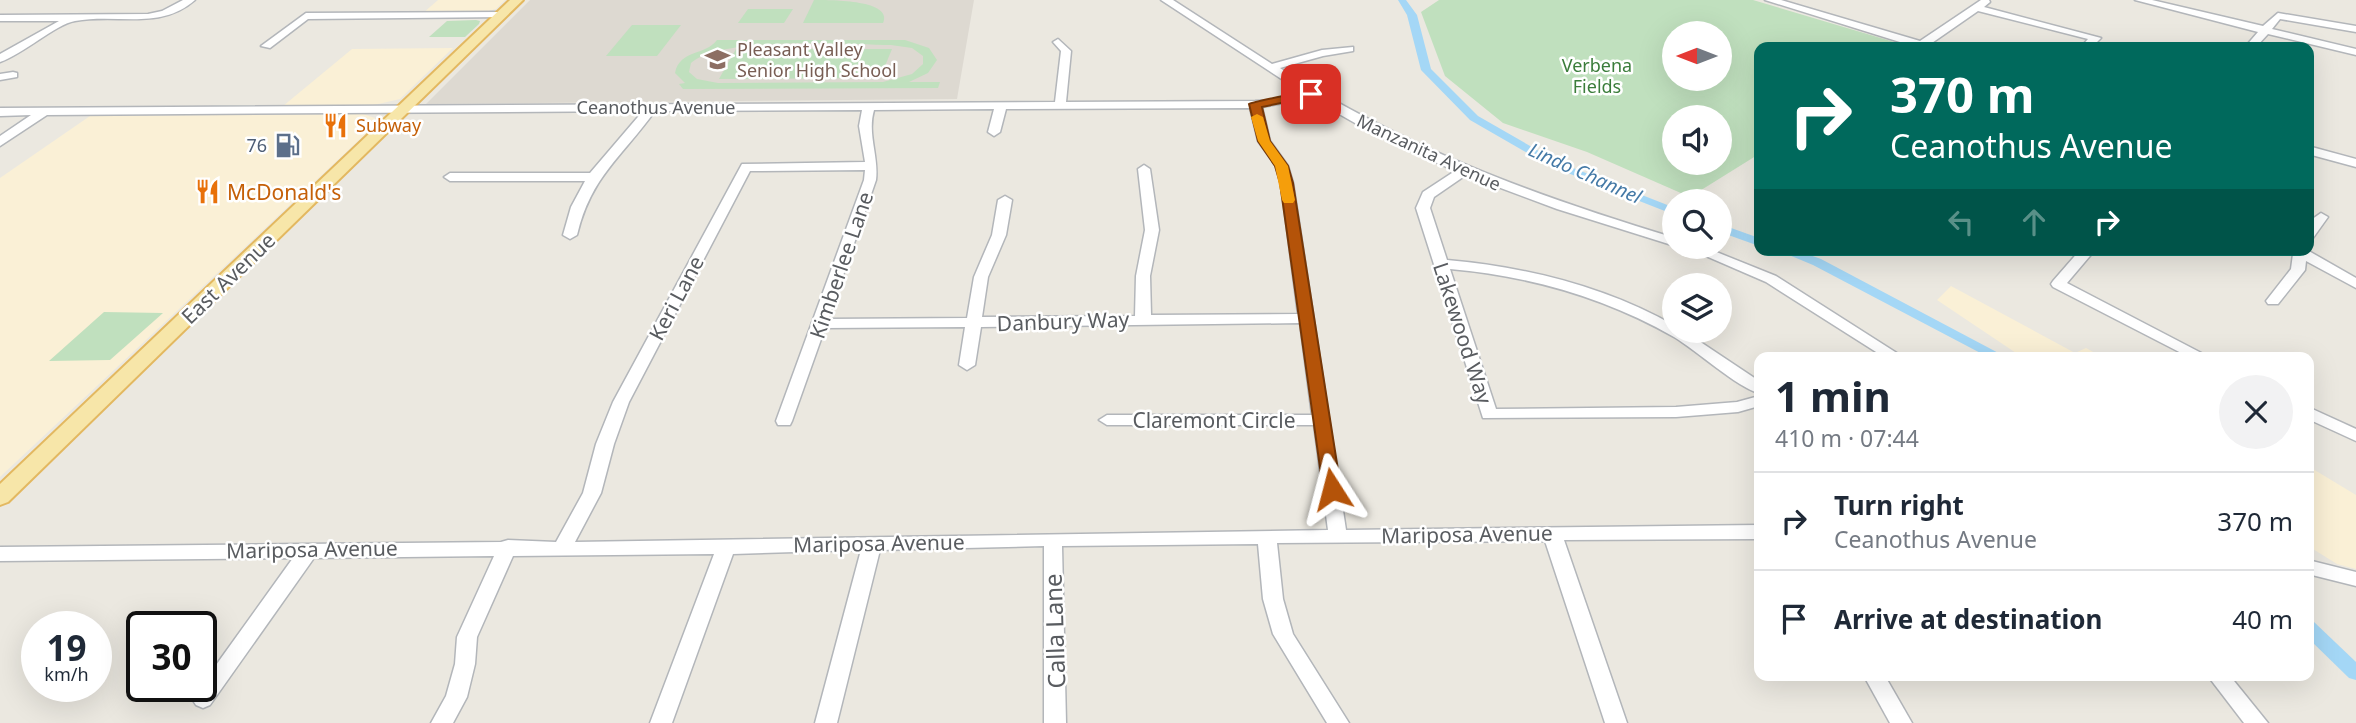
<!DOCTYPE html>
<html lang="en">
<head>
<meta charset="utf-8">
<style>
  body { margin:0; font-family:"Noto Sans",sans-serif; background:#f2f2f3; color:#1f2937; height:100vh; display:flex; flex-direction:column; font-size:26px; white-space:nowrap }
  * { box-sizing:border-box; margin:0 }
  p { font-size:23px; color:#747a83 }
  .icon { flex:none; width:38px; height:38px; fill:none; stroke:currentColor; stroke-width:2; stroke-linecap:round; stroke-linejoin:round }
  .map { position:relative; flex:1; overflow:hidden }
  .side { position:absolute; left:1754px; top:352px; width:560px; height:329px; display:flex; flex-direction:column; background:#fff; border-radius:14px; box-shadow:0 7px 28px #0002 }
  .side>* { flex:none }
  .hud { position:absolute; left:1754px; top:42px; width:560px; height:214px; border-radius:14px; box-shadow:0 7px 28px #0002; background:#00695c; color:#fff; overflow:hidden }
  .needle { width:46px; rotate:270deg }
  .buttons { position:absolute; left:1662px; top:21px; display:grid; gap:14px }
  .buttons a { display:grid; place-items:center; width:70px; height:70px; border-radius:50%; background:#fff; box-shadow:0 7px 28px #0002; font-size:35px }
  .speed { position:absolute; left:21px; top:611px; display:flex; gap:14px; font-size:35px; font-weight:700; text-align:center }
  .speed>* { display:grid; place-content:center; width:91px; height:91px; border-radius:50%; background:#fff; box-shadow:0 7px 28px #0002; line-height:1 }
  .speed small { font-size:18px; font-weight:400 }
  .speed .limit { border:4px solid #111; border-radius:10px; background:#fff; color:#111 }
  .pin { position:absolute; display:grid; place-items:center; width:60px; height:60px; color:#fff; margin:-30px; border-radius:14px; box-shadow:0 4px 10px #0006 }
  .me { position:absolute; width:77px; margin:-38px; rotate:351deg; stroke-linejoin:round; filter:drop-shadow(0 0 5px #0008) }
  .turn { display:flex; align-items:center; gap:24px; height:147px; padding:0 21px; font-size:32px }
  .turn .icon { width:91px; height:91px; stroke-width:2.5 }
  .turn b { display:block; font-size:49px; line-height:60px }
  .lanes { display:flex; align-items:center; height:66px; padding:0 21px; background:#0003; justify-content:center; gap:35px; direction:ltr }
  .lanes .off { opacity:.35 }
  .round { display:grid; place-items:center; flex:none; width:74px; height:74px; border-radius:37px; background:#f2f2f3 }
  .headline { display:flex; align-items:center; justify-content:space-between; height:119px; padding:0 21px }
  h1 { font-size:42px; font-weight:700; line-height:52px }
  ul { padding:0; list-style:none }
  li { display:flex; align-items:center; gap:21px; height:98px; padding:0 21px; border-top:2px solid #e0e1e3 }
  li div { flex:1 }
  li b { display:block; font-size:26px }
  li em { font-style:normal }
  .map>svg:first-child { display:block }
  .commercial { fill:#faf0d6 }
  .education { fill:#ddd9d1 }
  .green { fill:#c0e0be; fill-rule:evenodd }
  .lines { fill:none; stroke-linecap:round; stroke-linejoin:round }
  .canal { fill:#a4d7f6; fill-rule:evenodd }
  .minor-casing { stroke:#b3b6ba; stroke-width:3 }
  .major-casing { stroke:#e3b860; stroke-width:4 }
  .minor { fill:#fff; fill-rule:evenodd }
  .major { fill:#f7e6a9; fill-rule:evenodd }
  .route { fill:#b45309; stroke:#753606; stroke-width:2 }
  .slow { fill:#f59e0b }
  .labels { text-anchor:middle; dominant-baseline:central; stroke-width:5; stroke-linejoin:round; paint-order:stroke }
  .far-education-label { font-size:18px; fill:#785e54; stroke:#fff; text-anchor:start }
  .far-park-label { font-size:18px; fill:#3b7d3b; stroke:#fff }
  .far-street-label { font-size:18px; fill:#595c60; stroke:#fff }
  .far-food-label { font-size:18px; fill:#c56008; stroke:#fff; text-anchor:start }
  .far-service-label { font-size:18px; fill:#4e5e75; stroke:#fff; text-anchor:end }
  .far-water-label { font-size:19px; font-style:italic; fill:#4479a6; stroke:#fff }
  .food-label { font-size:21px; fill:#c56008; stroke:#fff; text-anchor:start }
  .street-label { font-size:21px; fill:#595c60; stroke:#fff }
  .near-street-label { font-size:24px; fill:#595c60; stroke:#fff }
</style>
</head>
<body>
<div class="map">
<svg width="2356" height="723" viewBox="0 0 2356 723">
  <rect width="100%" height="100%" fill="#ebe8e0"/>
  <g class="commercial">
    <polygon points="438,0 505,0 496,9 481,13 423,13"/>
    <polygon points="453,48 400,99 374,105 283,106 352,49"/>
    <polygon points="363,114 375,118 375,125 0,477 0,178 90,116"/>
    <polygon points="1951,286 2075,353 2086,348 2102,357 2022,357 1937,300"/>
    <polygon points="2308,466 2356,495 2356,569 2337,564 2308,546"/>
  </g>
  <polygon class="education" points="530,0 974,0 957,99 426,104"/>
  <g class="green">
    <path d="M814,0C833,0 893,0 883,23H803Z"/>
    <path d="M1439,0H1753L1911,47H1759V154L1690,197L1587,152L1503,123L1445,76L1421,12ZM1675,33H1720V79H1675ZM1675,117H1720V163H1675Z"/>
    <polygon points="748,9 793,9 784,23 738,23"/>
    <polygon points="476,20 480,21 479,24 465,37 429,37 447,21"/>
    <polygon points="632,25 681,25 657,56 606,56"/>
    <path d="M717,40H905L929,48L937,60L928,73L909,82H940L938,88L683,89L679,84L685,83L675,73C680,49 705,56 717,40ZM891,45L912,48L923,56V64L912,74L883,82L718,83L697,79L689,72L691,63C723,36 846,44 891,45Z"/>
    <polygon points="736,49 892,49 880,78 719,79"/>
    <polygon points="104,312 163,313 110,360 49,361"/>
  </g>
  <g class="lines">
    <g class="canal">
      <polygon points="1398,0 1406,0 1417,15 1431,69 1478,116 1558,162 1675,208 1675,215 1550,166 1470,120 1421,70 1407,15"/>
      <polygon points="1720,224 1759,238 1759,246 1720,232"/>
      <polygon points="1777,250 1796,250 1821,259 2006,357 1988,357 1813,265"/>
      <polygon points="2308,620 2314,622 2356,662 2356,680 2349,678 2308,638"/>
    </g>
    <defs>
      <g id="minor">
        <path d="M183,0H195C160,31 117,13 75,21C56,24 22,55 0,62V54L59,21H0V15L148,14L162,11Z"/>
        <path d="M1161,0H1173L1272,64L1322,50L1353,47V51L1323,56L1280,68C1408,149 1530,194 1675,238V246L1557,209L1466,175L1434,197L1430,208L1447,260C1526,267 1605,286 1675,326V331L1687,333L1759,381V393C1738,388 1696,350 1674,337C1604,297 1529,276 1450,269L1496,409L1676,407L1737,402L1759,396V406L1738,412L1676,417L1483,418L1416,208L1423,192L1455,171L1376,135L1311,98L1262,107L1270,141L1288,166L1293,183L1346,530L1759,525V539L1564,540L1627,723H1605L1545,541L1277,543L1283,599L1293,634L1349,723H1327L1273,634L1263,599L1258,544L1062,546L1066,723H1044V546L880,550L837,723H815L861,550L733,554L672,723H650L714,554L513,556L477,637L475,664L467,697L453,723H431L446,696L455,664L457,637L494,556L314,558L210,705L203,708L196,705L192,699L196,693L293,558L0,561V547L501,542L508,540L556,542L583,493L596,444L613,402L742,164L865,162L859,126L862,110L655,111C622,157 591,176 577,235L570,239L563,235L571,207L585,181H450L444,177L450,173H590L643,111L47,115L0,146V136L31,115L0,116V108L1055,102L1061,51L1053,42L1058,39L1071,51L1066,102L1255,101L1275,100L1303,93ZM1250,108L1258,141L1276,166L1281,183L1298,314L1151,315L1150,276L1159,230L1150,169L1144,165L1138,169L1145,230L1136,276L1135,316L982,317L988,277L1006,235L1012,200L1005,196L998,200L992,235L974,277L967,318L828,319L876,180C879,157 867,134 874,110L994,109L988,132L994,136L1000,132L1006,109ZM865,170L864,180L776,421L778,425H790L792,421L825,328L965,327L959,365L967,370L975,365L981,327L1300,323L1312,415H1107L1099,420L1107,425H1314L1328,530L575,542L601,493L614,444L629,402L750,171Z"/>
        <polygon points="1765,0 1781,0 1920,41 1981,0 1989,0 1990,2 1984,7 2101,38 2092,47 2081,47 2088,39 1978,11 1929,45 1930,47 1916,47"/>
        <polygon points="2135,0 2152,0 2263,26 2278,13 2356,26 2356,32 2280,19 2272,29 2356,49 2356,55 2268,34 2256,47 2245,47 2258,32"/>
        <polygon points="501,12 506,15 505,17 308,19 270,48 261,46 306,13"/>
        <polygon points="13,72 17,73 17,77 0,80 0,74"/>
        <polygon points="2308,146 2356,159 2356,167 2308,154"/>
        <polygon points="2321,213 2328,217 2313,238 2308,239 2308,222"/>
        <polygon points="1685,247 1704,247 1776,276 1903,357 1884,357 1766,282"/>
        <polygon points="2080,250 2095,250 2067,283 2209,357 2189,357 2053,287 2051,284 2053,281"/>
        <polygon points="2289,250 2307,250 2356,278 2356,288 2306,261 2305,270 2278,304 2268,304 2266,301 2291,269 2293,254"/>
        <polygon points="2308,407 2356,429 2356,441 2308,419"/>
        <polygon points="2308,560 2356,572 2356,586 2308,574"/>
        <polygon points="1864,676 1885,676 1912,723 1890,723"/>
        <polygon points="2208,676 2230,676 2268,723 2244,723"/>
      </g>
      <polygon id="major" points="510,0 523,0 8,502 0,505 0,484"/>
    </defs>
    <use href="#minor" class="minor-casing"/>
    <use href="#major" class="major-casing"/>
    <use href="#minor" class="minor"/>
    <use href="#major" class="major"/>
  </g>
  <path class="route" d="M1311,90L1317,94L1315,96L1262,107L1270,141L1288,166L1293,183L1341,489L1332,496L1323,489L1280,183L1275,166L1258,141L1249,104C1254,101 1300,93 1311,90Z"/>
  <polygon class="slow" points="1257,114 1263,117 1270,141 1288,166 1295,200 1293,203 1284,203 1282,200 1275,166 1258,141 1251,117"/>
  <defs>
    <symbol id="school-bare" viewBox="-9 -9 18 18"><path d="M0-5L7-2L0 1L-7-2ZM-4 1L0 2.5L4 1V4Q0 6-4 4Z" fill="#8d6e63" stroke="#fff" stroke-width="2.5" paint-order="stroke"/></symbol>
    <symbol id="restaurant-bare" viewBox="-9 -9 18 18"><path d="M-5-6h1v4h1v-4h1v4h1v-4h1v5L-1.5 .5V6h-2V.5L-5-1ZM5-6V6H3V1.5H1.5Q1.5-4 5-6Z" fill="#e8710a" stroke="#fff" stroke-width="2.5" paint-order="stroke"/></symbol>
    <symbol id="fuel-bare" viewBox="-9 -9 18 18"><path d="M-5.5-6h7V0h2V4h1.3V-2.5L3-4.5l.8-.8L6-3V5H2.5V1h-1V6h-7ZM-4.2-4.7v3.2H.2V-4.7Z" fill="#5c6f8a" stroke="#fff" stroke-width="2.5" paint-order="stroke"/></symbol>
  </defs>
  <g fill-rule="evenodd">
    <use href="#school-bare" x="700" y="42" width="35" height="35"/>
    <use href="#restaurant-bare" x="318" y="108" width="35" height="35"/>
    <use href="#fuel-bare" x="270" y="128" width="35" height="35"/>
    <use href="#restaurant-bare" x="190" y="174" width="35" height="35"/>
  </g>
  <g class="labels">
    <g class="far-education-label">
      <text x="737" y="49">Pleasant Valley<tspan x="737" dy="21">Senior High School</tspan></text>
    </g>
    <g class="far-park-label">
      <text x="1597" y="65">Verbena<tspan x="1597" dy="21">Fields</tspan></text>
    </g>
    <g class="far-street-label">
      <text x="656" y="107">Ceanothus Avenue</text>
      <text transform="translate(1429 152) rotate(25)">Manzanita Avenue</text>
    </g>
    <g class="far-food-label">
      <text x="356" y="125">Subway</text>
    </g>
    <g class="far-service-label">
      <text x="267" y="145">76</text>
    </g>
    <g class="far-water-label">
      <text transform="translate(1585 173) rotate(24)">Lindo Channel</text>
    </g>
    <g class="food-label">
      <text x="227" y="192">McDonald's</text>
    </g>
    <g class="street-label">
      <text transform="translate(841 265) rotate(-71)">Kimberlee Lane</text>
      <text transform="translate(228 278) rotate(-44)">East Avenue</text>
      <text transform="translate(676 298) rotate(-62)">Keri Lane</text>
      <text transform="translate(1063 321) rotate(-2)">Danbury Way</text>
      <text transform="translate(1463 333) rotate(72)">Lakewood Way</text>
      <text x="1214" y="420">Claremont Circle</text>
      <text transform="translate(1467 534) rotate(-1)">Mariposa Avenue</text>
      <text transform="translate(879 543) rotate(-1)">Mariposa Avenue</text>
      <text transform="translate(312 549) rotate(-1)">Mariposa Avenue</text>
    </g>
    <g class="near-street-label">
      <text transform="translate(1054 631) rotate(-92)">Calla Lane</text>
    </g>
  </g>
</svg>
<div class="buttons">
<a><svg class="needle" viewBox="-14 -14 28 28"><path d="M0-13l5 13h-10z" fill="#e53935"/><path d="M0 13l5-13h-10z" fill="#747a83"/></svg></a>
<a><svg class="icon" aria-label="sound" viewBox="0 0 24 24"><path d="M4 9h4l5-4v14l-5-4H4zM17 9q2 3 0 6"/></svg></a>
<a><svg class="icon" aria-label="search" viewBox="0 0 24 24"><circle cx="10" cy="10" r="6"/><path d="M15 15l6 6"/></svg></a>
<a><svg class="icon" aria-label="layers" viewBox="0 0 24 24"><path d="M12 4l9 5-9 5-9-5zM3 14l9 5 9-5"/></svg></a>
</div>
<div class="speed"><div>19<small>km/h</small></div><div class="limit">30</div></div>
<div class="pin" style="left:1311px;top:94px;background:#d93025"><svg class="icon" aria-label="arrive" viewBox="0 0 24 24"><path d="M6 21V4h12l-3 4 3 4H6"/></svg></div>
<svg class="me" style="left:1332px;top:489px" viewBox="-20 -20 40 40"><path d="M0-17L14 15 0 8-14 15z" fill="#b45309" stroke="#fff" stroke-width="4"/></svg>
<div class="hud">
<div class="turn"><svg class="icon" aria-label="right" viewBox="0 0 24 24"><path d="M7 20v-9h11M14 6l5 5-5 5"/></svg><div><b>370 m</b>Ceanothus Avenue</div></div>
<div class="lanes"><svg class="icon off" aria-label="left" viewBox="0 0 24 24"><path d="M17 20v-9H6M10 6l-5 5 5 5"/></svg><svg class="icon off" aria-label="ahead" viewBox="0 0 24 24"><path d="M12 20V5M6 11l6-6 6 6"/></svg><svg class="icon" aria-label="right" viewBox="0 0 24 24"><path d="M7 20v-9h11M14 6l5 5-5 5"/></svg></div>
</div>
<section class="side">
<div class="headline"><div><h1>1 min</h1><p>410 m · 07:44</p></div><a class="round"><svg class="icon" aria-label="close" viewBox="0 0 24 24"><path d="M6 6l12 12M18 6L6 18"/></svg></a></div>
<ul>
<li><svg class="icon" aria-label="right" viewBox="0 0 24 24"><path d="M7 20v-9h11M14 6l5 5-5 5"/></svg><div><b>Turn right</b><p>Ceanothus Avenue</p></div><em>370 m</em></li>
<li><svg class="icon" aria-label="arrive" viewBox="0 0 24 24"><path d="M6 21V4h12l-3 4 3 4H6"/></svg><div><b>Arrive at destination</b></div><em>40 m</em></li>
</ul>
</section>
</div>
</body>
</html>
